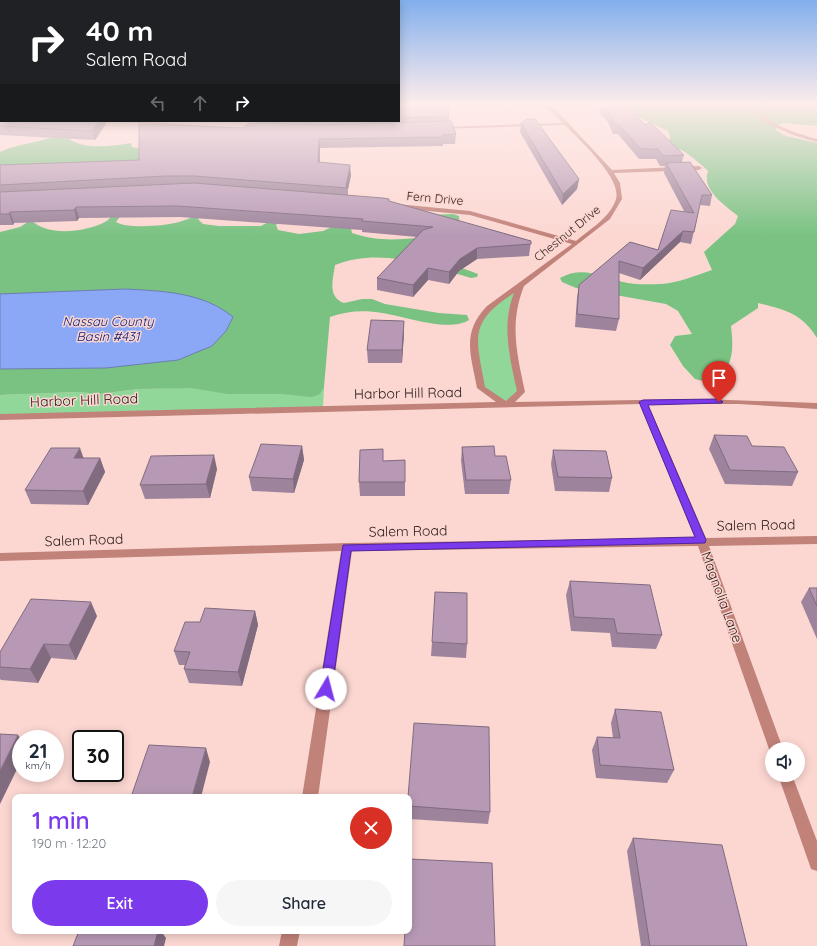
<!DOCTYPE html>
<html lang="en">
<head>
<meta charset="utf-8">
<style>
  body { margin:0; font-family:Quicksand,sans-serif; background:#f6f6f7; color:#1f2937; height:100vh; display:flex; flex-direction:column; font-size:15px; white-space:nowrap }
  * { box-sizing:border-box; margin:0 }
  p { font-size:13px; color:#747a83 }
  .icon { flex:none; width:22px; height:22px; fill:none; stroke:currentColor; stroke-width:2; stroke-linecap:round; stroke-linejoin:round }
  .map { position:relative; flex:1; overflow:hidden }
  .drawer { position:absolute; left:12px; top:794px; width:400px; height:140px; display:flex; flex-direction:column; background:#fff; border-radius:8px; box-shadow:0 2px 10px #0003 }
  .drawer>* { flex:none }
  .banner { position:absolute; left:0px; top:0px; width:400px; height:122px; box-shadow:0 2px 10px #0003; background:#202124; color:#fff; overflow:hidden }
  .controls { position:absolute; left:765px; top:742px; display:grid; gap:8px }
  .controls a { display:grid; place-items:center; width:40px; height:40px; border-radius:50%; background:#fff; box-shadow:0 2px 10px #0003; font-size:20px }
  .speed { position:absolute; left:12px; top:730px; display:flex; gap:8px; font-size:20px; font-weight:700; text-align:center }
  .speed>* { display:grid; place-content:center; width:52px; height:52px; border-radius:50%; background:#fff; box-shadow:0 2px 10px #0003; line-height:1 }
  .speed small { font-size:10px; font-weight:400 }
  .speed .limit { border:2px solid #111; border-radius:6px; background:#fff; color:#111 }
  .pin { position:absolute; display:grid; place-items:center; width:34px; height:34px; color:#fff; margin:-41px -17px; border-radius:50% 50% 50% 0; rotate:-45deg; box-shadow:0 0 4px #0007 }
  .pin .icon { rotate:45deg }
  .me { position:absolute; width:44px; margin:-22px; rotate:8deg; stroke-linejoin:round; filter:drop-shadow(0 0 3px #0008) }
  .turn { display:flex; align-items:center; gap:14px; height:84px; padding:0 20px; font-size:18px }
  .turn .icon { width:52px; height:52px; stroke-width:2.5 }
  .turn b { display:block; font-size:28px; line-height:34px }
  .lanes { display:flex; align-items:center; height:38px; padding:0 20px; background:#0003; justify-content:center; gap:20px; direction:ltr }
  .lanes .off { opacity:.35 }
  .round { display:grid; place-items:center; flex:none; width:42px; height:42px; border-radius:21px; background:#f6f6f7 }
  .headline { display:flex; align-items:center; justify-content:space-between; height:68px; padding:0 20px }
  h1 { font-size:24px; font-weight:600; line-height:30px; color:#7c3aed }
  .primary-button { display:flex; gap:8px; margin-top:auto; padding:8px 20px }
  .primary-button a { flex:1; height:46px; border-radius:24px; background:#7c3aed; color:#fff; font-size:16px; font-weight:600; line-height:46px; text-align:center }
  .primary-button a+a { background:#f6f6f7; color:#1f2937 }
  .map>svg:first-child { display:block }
  .green { fill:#91d799 }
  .forest { fill:#79c282 }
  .water { fill:#8aa8f5; stroke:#6e7eb3 }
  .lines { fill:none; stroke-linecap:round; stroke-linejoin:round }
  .minor { fill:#c1827a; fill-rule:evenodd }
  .wall { fill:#9d849c }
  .shaded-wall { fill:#806b7f }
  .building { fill:#b799b5; stroke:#806b7f }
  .route { fill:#7c3aed; stroke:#51269a }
  .labels { text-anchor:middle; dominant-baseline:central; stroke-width:3; stroke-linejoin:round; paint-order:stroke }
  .far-street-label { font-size:12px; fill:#2b1b19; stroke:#fcd7d2 }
  .far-water-label { font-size:13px; font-style:italic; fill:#102177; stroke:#fcd7d2 }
  .street-label { font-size:14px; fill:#2b1b19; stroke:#fcd7d2 }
</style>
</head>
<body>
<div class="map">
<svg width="817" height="946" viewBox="0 0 817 946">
  <rect width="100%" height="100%" fill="#fcd7d2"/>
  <g class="green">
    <polygon points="521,285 511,311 521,392 506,405 481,388 474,348 477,321"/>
    <polygon points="324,387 323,408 0,417 0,395 79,392 99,394 139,389 174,388"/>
  </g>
  <g class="forest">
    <path d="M622,103H817V126L783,123L775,126L777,131L786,136L817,143V338C803,314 784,309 758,303V308L731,326C734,351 733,365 715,384L695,379L683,366L670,345L675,336L692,334L678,311L666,304L576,288L562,282L560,278C584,264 604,279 628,283C638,285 651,284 662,284C678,283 697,275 712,270L704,252L735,224L738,216C726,206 701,190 708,171C703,166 689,154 683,151C678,148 673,149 669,144L670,136L668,131L635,115Z"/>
    <path d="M58,135L73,136L69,139C85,150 113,146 131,143L132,147L150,151L161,160L0,166V152C19,143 39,143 58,135Z"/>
    <path d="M126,208L116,222C127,229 166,226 179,222C189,219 199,214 209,210L198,219L203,224L219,226H261L287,212L276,225L278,230L299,234L323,231L334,226L350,224L352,233C376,241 393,240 417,238L428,215L453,214L459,216L462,268L478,274L477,277L471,278C427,265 380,247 335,265C333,279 327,297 344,303L362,299H372L385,304L439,313L467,315L469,320C448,333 405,316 382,313C365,310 346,311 330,317L324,387L320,394L312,397L282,394H228L191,388L139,389L99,394L79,392L0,395V232L20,227L31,220C48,237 85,232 105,222C109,220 111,216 114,213C117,211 122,210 126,208Z"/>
  </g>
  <path class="water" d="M125,289C162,291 203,292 233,317L226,331L212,346L178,360L106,368L0,369V294Z"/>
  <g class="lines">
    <g class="minor">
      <path d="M541,103H546L557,111L612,170L699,166L702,168L699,170L614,173L620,183L622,199L610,219L524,286C509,324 517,354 525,392L515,402L700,399L817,403V409L739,404H648L706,538L817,536V544L709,546L783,749H772V754L769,749L698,546L352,551L318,797H302L341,551L0,561V553L347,543L695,538L640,404L0,420V414L496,402L477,388C471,355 461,333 487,306L572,244L470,215L397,208L394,206L397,204L470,211L576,241C589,230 611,217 616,199C622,178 579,140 565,125L441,129L439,128L441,127L563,123ZM514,293C501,325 510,359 517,391L506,401L485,387C476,337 468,323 514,293Z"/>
      <path d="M746,103H750C764,123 795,133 817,139V142C793,136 761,125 746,103Z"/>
      <polygon points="107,121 134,121 241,128 239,129"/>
      <polygon points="778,775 792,775 817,841 817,871 811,869 809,863"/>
      <polygon points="282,931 300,931 297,946 279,946"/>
    </g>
  </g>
  <g class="wall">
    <polygon points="0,103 107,122 95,140 0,135"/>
    <polygon points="399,103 449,109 449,121 456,134 455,144 443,144 443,146 320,148 320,162 351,175 348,189 348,195 389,201 531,241 529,256 477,259 459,271 449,284 428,280 413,297 377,290 377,278 417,237 362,232 362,230 180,217 79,218 77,221 14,223 13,225 0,225 0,165 139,160 243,128 256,123 256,121 399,121"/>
    <polygon points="599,103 624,103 645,125 684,155 682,162 712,195 710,206 700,205 691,244 680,242 640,280 619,273 619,319 616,331 575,327 577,297 579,285 630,242 658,250 684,211 664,173 665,166 660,166 656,159 639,159 618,134 613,134 608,122 599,112 600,106"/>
    <polygon points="521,123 579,179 577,189 562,205 520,132"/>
    <polygon points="404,333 402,363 368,363 367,350"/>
    <polygon points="714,435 752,446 798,472 792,486 725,484 709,449"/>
    <polygon points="302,446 304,460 294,493 252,491 249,477"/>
    <polygon points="462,447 495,456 511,480 509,494 465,494 461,461"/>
    <polygon points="383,449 383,461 405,460 405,496 360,496 359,482"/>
    <polygon points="553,450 612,478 609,492 555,491 551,464"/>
    <polygon points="83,458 100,458 105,472 88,505 31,504 25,490"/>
    <polygon points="217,469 210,498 145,499 140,485"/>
    <polygon points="570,581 662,635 656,649 612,647 610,633 571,631 566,595"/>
    <polygon points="809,588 817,588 817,639 801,602"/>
    <polygon points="255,611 258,625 242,686 189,683 184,669 185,665 179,665 174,651 200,622"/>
    <polygon points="97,616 76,660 51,658 38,683 1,680 0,679 0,652"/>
    <polygon points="432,642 467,644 466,658 431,656"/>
    <polygon points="615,709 674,770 667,783 596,778 592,750 597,737 613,738 611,723"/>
    <polygon points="409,797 490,812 488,824 409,819"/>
    <polygon points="633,838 747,946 641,946 627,851"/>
  </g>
  <g class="shaded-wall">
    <polygon points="99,121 106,121 107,122 95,140 92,131"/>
    <polygon points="319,139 320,148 319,172 318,162"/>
    <polygon points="350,165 351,175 348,189 346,188"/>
    <polygon points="579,179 577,189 562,205 563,194"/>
    <polygon points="76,207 79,218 77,221 74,210"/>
    <polygon points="10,212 14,223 13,225 9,214"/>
    <polygon points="683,231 680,242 640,280 643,268"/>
    <polygon points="477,248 477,259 459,271 449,284 449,272 460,259"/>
    <polygon points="428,268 428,280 413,297 413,285"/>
    <polygon points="404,321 404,333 402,363 402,350"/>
    <polygon points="302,446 304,460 294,493 293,479"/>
    <polygon points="80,448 85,462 74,458"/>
    <polygon points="214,455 217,469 210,498 206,484"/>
    <polygon points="100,458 105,472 88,505 83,491"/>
    <polygon points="91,602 97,616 76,660 69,645"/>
    <polygon points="255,611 258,625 242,686 238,672"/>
    <polygon points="44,644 51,658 38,683 30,669"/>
    <polygon points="18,735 21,739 21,761 0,804 0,771"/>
    <polygon points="206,748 210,762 201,797 192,797"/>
    <polygon points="158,931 161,931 166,938 164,946 154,946"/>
  </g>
  <g class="building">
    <polygon points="0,103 1,103 1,121 99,121 92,131 0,126"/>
    <polygon points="399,103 447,103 449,109 446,109 449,116 399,118"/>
    <polygon points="601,103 624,103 645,125 650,122 684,155 663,156 658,149 641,149 619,125 615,125 609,113"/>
    <polygon points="527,119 535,119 579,179 563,194 521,123"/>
    <polygon points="451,121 456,134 443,135 443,137 319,139 318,162 350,165 346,187 348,188 194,176 165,176 0,185 0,165 139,160 139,124 243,128 249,123 328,125"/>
    <polygon points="690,162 712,195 702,195 694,232 683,231 643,268 619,261 619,319 577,314 579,285 630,242 658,250 671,210 694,213 666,163"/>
    <polygon points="194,183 383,198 389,199 389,201 531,241 531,244 477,248 460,259 449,272 428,268 413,285 377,278 423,230 433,227 362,221 363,219 177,206 76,207 74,210 10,212 9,214 0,214 0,192"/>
    <polygon points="371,320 404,321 402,350 367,350"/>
    <polygon points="714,435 747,436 752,446 784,447 798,472 730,470"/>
    <polygon points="261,444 302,446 293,479 249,477"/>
    <polygon points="494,446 495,456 506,456 511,480 466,480 462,447"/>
    <polygon points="51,448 80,448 74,458 100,458 83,491 25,490"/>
    <polygon points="383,449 383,461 405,460 405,482 359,482 360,450"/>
    <polygon points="553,450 606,451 612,478 558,477"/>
    <polygon points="214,455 206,484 140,485 151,456"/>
    <polygon points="570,581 650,585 662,635 617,633 614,619 574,617"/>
    <polygon points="809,588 817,588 817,606"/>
    <polygon points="435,592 467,593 467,644 432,642"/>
    <polygon points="31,599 91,602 69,645 44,644 30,669 0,667 0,652"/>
    <polygon points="205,608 255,611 238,672 184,669 190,652 174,651 185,622 200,622"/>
    <polygon points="615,709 661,712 674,770 600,765 597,737 620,738"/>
    <polygon points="414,723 489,727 490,812 409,806 409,797 408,797"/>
    <polygon points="0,734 18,735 0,771"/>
    <polygon points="149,745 206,748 192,797 131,797"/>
    <polygon points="633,838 722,845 747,946 650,946"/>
    <polygon points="409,859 492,863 495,946 404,946 405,931 409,931"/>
    <polygon points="79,931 158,931 154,946 73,946"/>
  </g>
  <linearGradient id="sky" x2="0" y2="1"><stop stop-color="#82afed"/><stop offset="0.44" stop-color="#feedeb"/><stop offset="1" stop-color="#feedeb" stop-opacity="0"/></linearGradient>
  <rect width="817" height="236" fill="url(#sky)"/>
  <polygon class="route" points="719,399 723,402 722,403 648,405 706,540 705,543 351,551 332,689 330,692 326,694 322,692 320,689 343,545 695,537 639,402 643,400"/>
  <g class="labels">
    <g class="far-street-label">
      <text transform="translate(435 198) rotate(5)">Fern Drive</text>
      <text transform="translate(567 233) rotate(-39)">Chestnut Drive</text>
    </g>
    <g class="far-water-label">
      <text x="108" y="321">Nassau County<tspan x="108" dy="15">Basin #431</tspan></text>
    </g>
    <g class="street-label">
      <text transform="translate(408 393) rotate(-1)">Harbor Hill Road</text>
      <text transform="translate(84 400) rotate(-2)">Harbor Hill Road</text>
      <text transform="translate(756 525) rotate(-1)">Salem Road</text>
      <text transform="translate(408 531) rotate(-1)">Salem Road</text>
      <text transform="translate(84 540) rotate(-2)">Salem Road</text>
      <text transform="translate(722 597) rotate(70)">Magnolia Lane</text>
    </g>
  </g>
</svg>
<div class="controls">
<a><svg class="icon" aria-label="sound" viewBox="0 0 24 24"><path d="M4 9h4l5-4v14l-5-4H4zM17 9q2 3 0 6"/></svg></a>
</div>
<div class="speed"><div>21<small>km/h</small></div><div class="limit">30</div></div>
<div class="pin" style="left:719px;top:402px;background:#d93025"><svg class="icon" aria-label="arrive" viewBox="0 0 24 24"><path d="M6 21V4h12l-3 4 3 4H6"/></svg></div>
<svg class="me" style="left:326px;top:689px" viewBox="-20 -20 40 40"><circle r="19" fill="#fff"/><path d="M0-13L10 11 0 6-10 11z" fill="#7c3aed"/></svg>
<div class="banner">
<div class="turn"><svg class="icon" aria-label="right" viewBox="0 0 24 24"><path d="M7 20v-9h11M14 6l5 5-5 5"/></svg><div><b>40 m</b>Salem Road</div></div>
<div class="lanes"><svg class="icon off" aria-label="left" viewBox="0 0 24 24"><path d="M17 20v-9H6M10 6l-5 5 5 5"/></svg><svg class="icon off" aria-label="ahead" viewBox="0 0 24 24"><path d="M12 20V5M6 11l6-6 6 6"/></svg><svg class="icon" aria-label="right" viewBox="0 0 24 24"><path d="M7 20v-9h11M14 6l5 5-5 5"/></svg></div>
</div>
<section class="drawer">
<div class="headline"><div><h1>1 min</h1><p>190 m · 12:20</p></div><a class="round" style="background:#d93025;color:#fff"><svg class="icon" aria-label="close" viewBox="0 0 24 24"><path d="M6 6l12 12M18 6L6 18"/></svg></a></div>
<div class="primary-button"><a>Exit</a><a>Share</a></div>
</section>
</div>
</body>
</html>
